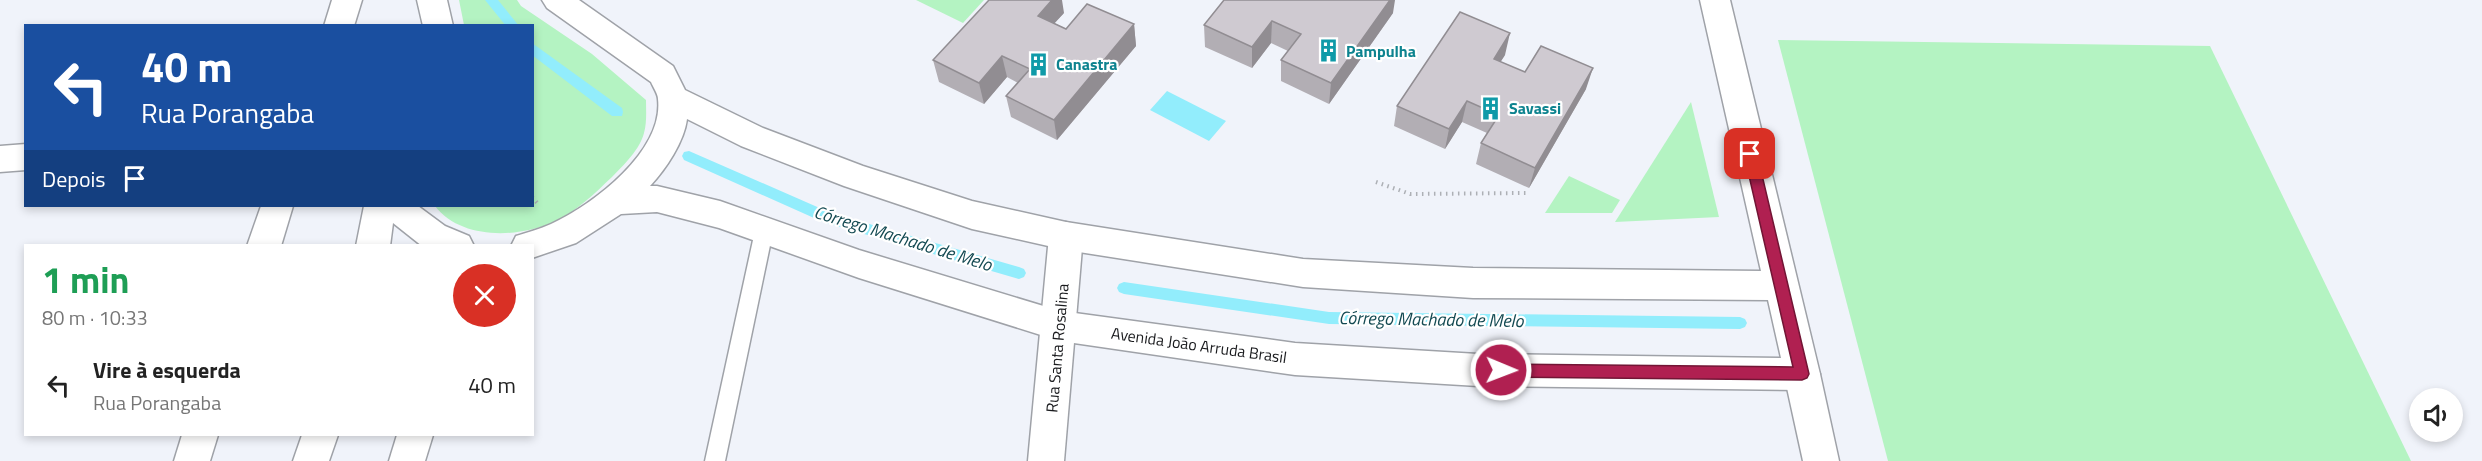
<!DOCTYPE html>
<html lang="pt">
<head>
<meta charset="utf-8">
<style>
  body { margin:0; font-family:"Titillium Web",sans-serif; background:#f6f6f6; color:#222; height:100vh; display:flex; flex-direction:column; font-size:22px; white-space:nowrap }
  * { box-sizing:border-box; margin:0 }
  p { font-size:20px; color:#767676 }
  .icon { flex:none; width:33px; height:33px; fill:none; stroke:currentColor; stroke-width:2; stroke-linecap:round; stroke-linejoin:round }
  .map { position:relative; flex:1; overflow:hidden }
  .side { position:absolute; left:24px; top:244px; width:510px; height:192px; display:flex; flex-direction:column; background:#fff; border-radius:0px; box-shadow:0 3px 9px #0003 }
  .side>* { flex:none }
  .top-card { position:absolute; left:24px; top:24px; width:510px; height:183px; border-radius:0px; box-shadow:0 3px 9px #0003; background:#1a4fa0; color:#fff; overflow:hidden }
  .buttons { position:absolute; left:2409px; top:388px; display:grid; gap:12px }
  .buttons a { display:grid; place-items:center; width:54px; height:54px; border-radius:50%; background:#fff; box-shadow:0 3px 9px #0003; font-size:30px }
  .pin { position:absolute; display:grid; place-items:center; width:51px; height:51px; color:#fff; margin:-26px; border-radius:12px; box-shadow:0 3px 9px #0006 }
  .me { position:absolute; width:66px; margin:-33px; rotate:91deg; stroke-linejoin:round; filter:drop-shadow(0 0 4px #0008) }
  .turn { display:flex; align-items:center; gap:21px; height:126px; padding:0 18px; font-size:27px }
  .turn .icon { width:78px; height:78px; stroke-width:2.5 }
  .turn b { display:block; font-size:42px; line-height:51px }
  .then { display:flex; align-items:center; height:57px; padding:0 18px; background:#0003; gap:12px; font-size:22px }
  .round { display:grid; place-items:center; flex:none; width:63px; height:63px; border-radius:32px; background:#f6f6f6 }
  .headline { display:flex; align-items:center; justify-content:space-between; height:102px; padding:0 18px }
  h1 { font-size:36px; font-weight:700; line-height:45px; color:#1e9e55 }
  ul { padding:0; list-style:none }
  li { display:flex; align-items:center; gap:18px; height:78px; padding:0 18px }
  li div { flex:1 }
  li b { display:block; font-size:22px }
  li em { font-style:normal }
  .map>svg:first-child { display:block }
  .green { fill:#b4f3c2 }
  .water { fill:#92edfc }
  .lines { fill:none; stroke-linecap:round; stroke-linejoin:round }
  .stream { fill:#92edfc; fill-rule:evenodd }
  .lane-casing { stroke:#9fa2a8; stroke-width:3 }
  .street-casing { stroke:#9fa2a8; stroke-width:3 }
  .secondary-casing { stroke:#9fa2a8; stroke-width:3 }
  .path { stroke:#adb0b5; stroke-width:4; stroke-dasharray:1.5 4.5; stroke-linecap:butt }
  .lane { fill:#fff; fill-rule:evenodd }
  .street { fill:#fff; fill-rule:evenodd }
  .secondary { fill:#fff; fill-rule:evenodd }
  .wall { fill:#b2aeb4 }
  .shaded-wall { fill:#918d92 }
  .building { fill:#cfcad1; stroke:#918d92; stroke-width:1.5 }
  .route { fill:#b02051; stroke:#721535; stroke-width:1.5 }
  .labels { text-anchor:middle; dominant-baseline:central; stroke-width:4.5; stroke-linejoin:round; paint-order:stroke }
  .culture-label { font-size:16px; font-weight:bold; fill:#0d838f; stroke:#fff; text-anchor:start }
  .street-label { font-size:16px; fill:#191a1d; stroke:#fff }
  .water-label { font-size:18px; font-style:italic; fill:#144a52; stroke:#fff }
</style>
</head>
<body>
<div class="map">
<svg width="2482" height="461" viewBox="0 0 2482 461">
  <rect width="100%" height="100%" fill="#f0f3fa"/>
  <g class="green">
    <path d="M459,0H517L521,6L592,54L646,100C646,110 647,123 644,133C640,149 624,165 612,177C595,193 576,212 554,222C518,238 461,240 435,206H532V26L464,25Z"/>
    <polygon points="916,0 984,0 963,23"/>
    <polygon points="1778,40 2210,46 2411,461 1888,461"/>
    <polygon points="1691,102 1719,217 1615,222"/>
    <polygon points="1569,176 1620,200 1612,213 1545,213"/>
  </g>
  <polygon class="water" points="1167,91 1226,121 1209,141 1150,110"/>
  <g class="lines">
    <g class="stream">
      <polygon points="485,0 498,0 519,26 506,26"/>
      <polygon points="532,43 622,108 623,112 622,116 612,116 532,55"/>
      <polygon points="689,151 831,213 1019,267 1024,269 1026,273 1024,277 1019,279 823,222 684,160 682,156 684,152"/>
      <polygon points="1124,282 1329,312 1740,317 1745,319 1747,323 1745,327 1740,329 1329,324 1124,294 1119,292 1117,288 1119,284"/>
    </g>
    <defs>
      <polygon id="lane" points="764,223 770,226 773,231 725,461 705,461 755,231 758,226"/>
      <g id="street">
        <polygon points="332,0 362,0 354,26 324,26"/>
        <polygon points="26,144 26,170 0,172 0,146"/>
        <polygon points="261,206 293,206 281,246 247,246"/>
        <polygon points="1066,222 1078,226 1083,236 1064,461 1028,461 1049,236 1054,226"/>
        <polygon points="1802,358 1814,363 1820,374 1839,461 1803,461 1784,374 1790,363"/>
        <polygon points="182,435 218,435 210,461 174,461"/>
      </g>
      <g id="secondary">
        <polygon points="417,0 447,0 453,26 423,26"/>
        <path d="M542,0H579L673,66L685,90L763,128L863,166L972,201L1066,222L1303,259L1473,268L1761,271L1700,0H1730L1820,374L1814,385L1802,390L1478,386L1295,375L1060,341L859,278L719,228L657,212L621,214L576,243L532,258V246H511L516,236C528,232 540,229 551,224C593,205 664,151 658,99C658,94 653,87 651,82L547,8ZM687,119L741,146L844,186L972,229L1066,250L1303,287L1473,298L1768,300L1781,358L1478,354L1295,343L1060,311L859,250L720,201L657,186H650C666,169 684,142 687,119Z"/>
        <polygon points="364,206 418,206 445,226 469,236 474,246 422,246 393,223 390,246 356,246"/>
        <polygon points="302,435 338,435 329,461 293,461"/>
        <polygon points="397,435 433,435 425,461 389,461"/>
      </g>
    </defs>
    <use href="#lane" class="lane-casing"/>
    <use href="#street" class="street-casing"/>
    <use href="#secondary" class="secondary-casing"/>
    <g class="path">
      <polyline points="1376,182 1410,194 1526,193"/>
      <polyline points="532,197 539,205"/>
    </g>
    <use href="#lane" class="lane"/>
    <use href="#street" class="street"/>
    <use href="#secondary" class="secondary"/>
  </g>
  <g class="wall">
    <polygon points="1064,13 1054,23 1066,29 1134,24 1136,46 1057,140 1011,117 1006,96 1018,83 1007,77 984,104 939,82 933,60"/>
    <polygon points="1393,13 1329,104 1281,81 1281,60 1288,51 1271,43 1252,68 1205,47 1204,25"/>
    <polygon points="1505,55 1500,62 1525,72 1586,89 1529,188 1476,164 1481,143 1487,133 1462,122 1445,149 1394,126 1397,106"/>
  </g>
  <g class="shaded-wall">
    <polygon points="1052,0 1062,0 1064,13 1042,37 1038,16"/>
    <polygon points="1390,0 1395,0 1393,13 1329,104 1331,83"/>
    <polygon points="1272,21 1271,43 1252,68 1252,47"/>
    <polygon points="1134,24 1136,46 1057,140 1054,120"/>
    <polygon points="1510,33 1505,55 1489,80 1494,59"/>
    <polygon points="1002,56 1007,77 984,104 979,83"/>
    <polygon points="1593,68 1586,89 1529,188 1535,168"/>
    <polygon points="1467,101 1462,122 1445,149 1449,129"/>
  </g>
  <g class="building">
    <polygon points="989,0 1052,0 1038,16 1066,29 1087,4 1134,24 1054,120 1006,96 1030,69 1002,56 979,83 933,60"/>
    <polygon points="1224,0 1390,0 1331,83 1281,60 1301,34 1272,21 1252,47 1204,25"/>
    <polygon points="1460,12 1510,33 1494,59 1525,72 1541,46 1593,68 1535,168 1481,143 1499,115 1467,101 1449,129 1397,106"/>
  </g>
  <polygon class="route" points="1750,149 1757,154 1809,374 1807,378 1802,380 1501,377 1496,375 1494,370 1496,365 1501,364 1793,367 1744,154"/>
  <defs>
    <symbol id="building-bare" viewBox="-9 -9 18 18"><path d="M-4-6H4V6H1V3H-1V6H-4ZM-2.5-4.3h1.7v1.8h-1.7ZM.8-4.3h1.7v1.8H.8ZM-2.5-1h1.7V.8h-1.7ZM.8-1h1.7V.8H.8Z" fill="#0f9aa8" stroke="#fff" stroke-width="2.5" paint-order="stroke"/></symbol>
  </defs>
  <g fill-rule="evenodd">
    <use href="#building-bare" x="1312" y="34" width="33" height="33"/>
    <use href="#building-bare" x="1022" y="48" width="33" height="33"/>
    <use href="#building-bare" x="1474" y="92" width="33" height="33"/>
  </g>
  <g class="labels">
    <g class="culture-label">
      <text x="1346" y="51">Pampulha</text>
      <text x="1056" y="64">Canastra</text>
      <text x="1509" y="108">Savassi</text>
    </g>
    <g class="street-label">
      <text transform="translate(1199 345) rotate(8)">Avenida João Arruda Brasil</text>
      <text transform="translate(1057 348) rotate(-85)">Rua Santa Rosalina</text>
    </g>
    <g class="water-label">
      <text transform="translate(903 238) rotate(17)">Córrego Machado de Melo</text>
      <text transform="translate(1431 319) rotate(1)">Córrego Machado de Melo</text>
    </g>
  </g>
</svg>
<div class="buttons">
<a><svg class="icon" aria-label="sound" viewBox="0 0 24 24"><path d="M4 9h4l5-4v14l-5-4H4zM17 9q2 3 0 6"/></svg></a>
</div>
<div class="pin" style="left:1750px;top:154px;background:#d93025"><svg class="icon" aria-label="arrive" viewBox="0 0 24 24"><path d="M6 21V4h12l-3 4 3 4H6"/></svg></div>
<svg class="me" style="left:1501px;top:370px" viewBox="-20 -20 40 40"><circle r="17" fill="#b02051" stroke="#fff" stroke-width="3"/><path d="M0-11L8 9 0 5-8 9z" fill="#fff"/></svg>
<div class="top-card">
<div class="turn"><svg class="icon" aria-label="left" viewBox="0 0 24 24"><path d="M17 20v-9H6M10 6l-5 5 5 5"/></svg><div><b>40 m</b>Rua Porangaba</div></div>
<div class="then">Depois<svg class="icon" aria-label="arrive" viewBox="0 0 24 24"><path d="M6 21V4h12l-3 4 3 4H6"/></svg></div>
</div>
<section class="side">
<div class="headline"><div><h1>1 min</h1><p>80 m · 10:33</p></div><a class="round" style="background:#d93025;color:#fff"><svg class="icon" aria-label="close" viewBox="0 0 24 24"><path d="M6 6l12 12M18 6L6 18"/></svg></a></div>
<ul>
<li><svg class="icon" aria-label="left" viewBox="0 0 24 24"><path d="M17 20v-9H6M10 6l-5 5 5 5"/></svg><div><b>Vire à esquerda</b><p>Rua Porangaba</p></div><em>40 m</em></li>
</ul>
</section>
</div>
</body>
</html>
